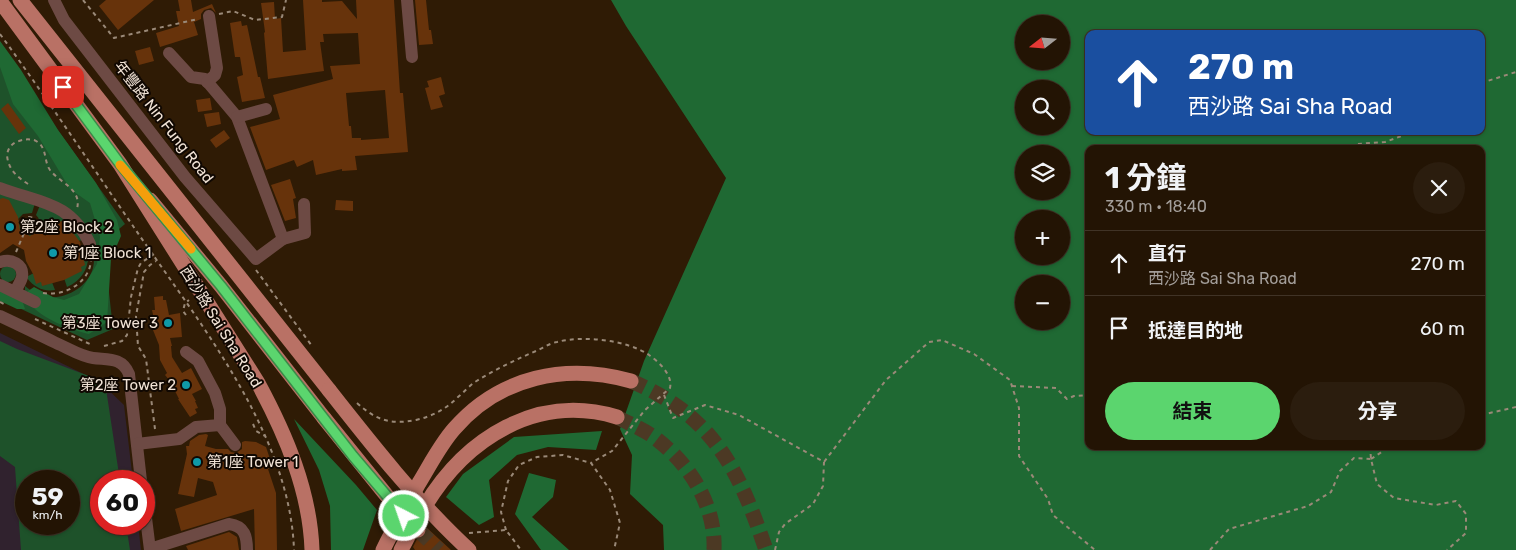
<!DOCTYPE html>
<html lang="zh-TW">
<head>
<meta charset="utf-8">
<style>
  body { margin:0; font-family:Rubik,"Noto Sans TC",sans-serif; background:#2b1d0e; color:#f1f3f6; height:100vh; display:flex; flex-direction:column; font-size:19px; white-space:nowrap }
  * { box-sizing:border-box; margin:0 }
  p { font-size:16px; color:#a39e9a }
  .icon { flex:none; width:28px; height:28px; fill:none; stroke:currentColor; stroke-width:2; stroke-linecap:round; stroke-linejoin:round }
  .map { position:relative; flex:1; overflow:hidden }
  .details { position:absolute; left:1085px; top:145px; width:400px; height:305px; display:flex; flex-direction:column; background:#231404; border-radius:10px; box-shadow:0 1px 4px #0004,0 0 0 1px #403326 }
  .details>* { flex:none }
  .top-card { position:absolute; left:1085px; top:30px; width:400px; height:105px; border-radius:10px; box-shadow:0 1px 4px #0004,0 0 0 1px #403326; background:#1a4fa0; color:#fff; overflow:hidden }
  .needle { width:32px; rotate:253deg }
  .tools { position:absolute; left:1015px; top:15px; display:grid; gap:10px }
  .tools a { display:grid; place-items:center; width:55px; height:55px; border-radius:50%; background:#231404; box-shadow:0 1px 4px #0004,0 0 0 1px #403326; font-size:25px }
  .speed { position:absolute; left:15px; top:470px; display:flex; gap:10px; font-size:25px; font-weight:700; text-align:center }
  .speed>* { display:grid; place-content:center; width:65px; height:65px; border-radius:50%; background:#231404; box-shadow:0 1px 4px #0004,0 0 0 1px #403326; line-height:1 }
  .speed small { font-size:12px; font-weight:400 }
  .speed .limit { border:8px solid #d22; background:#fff; color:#111 }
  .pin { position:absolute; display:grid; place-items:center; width:42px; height:42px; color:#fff; margin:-21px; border-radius:10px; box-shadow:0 2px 8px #0006 }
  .me { position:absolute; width:55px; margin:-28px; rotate:319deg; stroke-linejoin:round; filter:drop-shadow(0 0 4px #0008) }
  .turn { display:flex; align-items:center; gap:18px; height:105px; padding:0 20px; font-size:22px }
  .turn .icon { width:65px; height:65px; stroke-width:2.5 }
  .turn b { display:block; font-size:35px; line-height:42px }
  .round { display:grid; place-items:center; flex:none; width:52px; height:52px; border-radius:26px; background:#2b1d0e }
  .head { display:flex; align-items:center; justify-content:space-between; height:85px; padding:0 20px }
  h1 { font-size:30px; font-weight:700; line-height:38px }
  .button { display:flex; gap:10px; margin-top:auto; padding:10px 20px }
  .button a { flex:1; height:58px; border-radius:30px; background:#5bd56e; color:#111; font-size:20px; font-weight:700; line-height:58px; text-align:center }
  .button a+a { background:#2b1d0e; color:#f1f3f6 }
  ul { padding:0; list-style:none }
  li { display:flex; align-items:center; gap:15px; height:65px; padding:0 20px; border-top:1px solid #403326 }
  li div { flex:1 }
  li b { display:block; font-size:19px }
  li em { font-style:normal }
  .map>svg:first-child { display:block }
  .education { fill:#30222e; fill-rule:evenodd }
  .green { fill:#1e522a; fill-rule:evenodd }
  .forest { fill:#1f6933; fill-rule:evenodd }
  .building { fill:#67330b; fill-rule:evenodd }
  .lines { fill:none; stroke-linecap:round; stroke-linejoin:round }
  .major-tunnel { stroke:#4c3924; stroke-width:15; stroke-dasharray:15 8; stroke-linecap:butt }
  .path { stroke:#9a8978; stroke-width:2; stroke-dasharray:4 4; stroke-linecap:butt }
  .minor { stroke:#6d4a44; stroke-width:12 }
  .major { stroke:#b97165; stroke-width:15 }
  .major-bridge { stroke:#b97165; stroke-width:15 }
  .route-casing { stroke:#3b8a48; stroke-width:12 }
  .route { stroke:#5bd56e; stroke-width:9 }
  .slow { stroke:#f59e0b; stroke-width:9 }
  .culture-dot { fill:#0f9aa8; stroke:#100802; stroke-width:2 }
  .labels { text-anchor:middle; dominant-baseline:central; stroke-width:4; stroke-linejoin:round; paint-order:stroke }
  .street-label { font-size:15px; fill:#f1e3d6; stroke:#100802 }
  .poi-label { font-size:15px; fill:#f1e3d6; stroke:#100802; text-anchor:start }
</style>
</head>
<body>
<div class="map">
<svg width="1516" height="550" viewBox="0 0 1516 550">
  <rect width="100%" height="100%" fill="#2f1b05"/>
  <path class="education" d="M0,333L100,382L124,405L133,481H101V524H138L141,550H0ZM26,481H69V524H26Z"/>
  <g class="green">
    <path d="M0,49L125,224L119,229L106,265L113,329L87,340L0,299L25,290V286C29,289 34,293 38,295C59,303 87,290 93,268C96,256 92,244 90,232L0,183Z"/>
    <polygon points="0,194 35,203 32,213 23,214 18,219 22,234 0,203"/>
    <path d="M40,205L66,219L83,240L78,241L29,238L27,234L31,235C39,229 43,222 36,215Z"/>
    <path d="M87,247C91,265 84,279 67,287L63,275L80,249Z"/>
    <circle cx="8" cy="274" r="8"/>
    <path d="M34,273L50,277L55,290C43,292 34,287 27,278L28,276Z"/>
    <path d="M0,341L17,349L105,382L120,481H101V524H126L130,550H21L15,467L0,456ZM26,481H69V524H26Z"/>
  </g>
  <g class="forest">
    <path d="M611,0H1516V550H664L663,525L630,494L632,455L620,429L644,361L726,178L626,26ZM1024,24H1061V61H1024ZM1089,34H1481V131H1089ZM1024,89H1061V126H1024ZM1089,149H1481V446H1089ZM1024,154H1061V191H1024ZM1024,219H1061V256H1024ZM1024,284H1061V321H1024Z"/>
    <path d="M0,41L21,70L58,130L96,183L117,220L121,236L111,259L107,322L89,334C72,330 39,318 30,303C28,300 28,294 28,291L34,287L53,297L64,300L79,294L97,264L100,237L90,203L70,189L38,136L13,104L0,67Z"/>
    <polygon points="0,287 22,300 25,309 17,309 0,301"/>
    <polygon points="294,419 356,485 377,510 363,550 331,550 330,506 319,470"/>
    <polygon points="602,431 596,450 548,447 517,455 489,480 494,517 479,525 446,497 463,474 514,437"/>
    <polygon points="529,473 556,480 553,497 532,517 569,550 541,550 515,514"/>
  </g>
  <g class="building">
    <polygon points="106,0 154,0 118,30 99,6"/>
    <polygon points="178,0 191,0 193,12 212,4 216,13 211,8 204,10 201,14 201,19 194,22 198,35 160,47 156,33 179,26 176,11 180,11"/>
    <path d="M303,0H322V2L342,1L357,19L356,0H394L400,93H403L408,152L355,156L357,170L342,171V169L316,175L313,160L297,167L294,160L266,170L250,127L280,119L273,95L333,79L330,66L360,64L358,33L323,34L324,42H320L324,71L268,79L264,33L265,32L261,3L274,2L275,19L281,18L283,52L306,50ZM385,90L389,138L361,140V138H352L351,126H349L346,93Z"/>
    <polygon points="415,0 426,0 429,30 431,30 433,44 419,45"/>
    <polygon points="241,21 242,26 247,25 258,77 260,77 265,98 242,102 237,77 243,75 240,57 235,57 230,23"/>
    <polygon points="150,47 154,61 139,65 135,51"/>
    <polygon points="441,77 445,94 439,96 443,107 431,110 425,88 429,87 427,81"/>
    <polygon points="210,98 212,110 198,112 196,100"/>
    <polygon points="8,103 26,128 19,134 1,109"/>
    <polygon points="219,112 221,124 207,127 204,114"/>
    <polygon points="224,130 230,138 216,148 210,140"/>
    <polygon points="290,179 296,198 293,199 296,218 285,221 271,185"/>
    <polygon points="3,198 9,200 18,217 20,230 30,236 43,227 62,221 65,225 67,225 80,242 85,265 81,267 82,271 64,280 42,286 41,282 36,284 33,274 26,261 24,250 13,244 0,253 0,199"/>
    <polygon points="336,200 353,201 353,211 335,210"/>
    <polygon points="163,296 163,300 166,300 169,315 180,313 182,337 170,338 172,346 171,346 172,357 182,373 191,368 202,389 192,394 196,401 195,401 198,408 195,409 197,413 190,417 178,399 179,399 170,381 165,375 167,373 160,360 159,345 153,330 156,329 152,310 155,310 154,297"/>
    <polygon points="206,434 208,435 205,446 216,449 228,449 231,452 236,453 242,449 242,442 245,441 256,442 266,447 273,468 268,469 276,493 277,550 255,550 254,509 181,531 175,509 217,495 213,482 198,478 194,497 178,494 187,454 186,446 189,446 190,441 199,435"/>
    <polygon points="427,528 451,550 415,550 413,547 417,539 425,536"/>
    <polygon points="229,532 237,537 239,550 188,550 186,546"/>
  </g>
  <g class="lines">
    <g class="major-tunnel">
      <path d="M631,381C714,416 739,470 766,550"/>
      <path d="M617,417C628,423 640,428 651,435C688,461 716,504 714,550"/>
      <polyline points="418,530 439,550"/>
    </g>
    <g class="path">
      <polyline points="83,0 114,38 198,19"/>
      <polyline points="219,14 233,11 255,20 282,17 286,0"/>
      <path d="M0,34C46,97 89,162 133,226C197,320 290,433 294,550"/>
      <polyline points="1481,83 1516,72"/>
      <polyline points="1352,149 1357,144 1385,142 1415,131"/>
      <path d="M28,184C17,177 8,169 7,155C8,148 12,143 19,141C24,139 29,139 34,140C48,146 43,160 50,170C61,184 82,189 77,209"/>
      <circle cx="29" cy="224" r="7"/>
      <polyline points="16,252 25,231"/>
      <polyline points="256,270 312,346"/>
      <path d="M43,293C66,297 93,281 91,255"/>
      <polyline points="0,302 6,305"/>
      <polyline points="186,315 183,311 185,303 189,300"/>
      <polyline points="35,319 92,345"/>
      <polyline points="104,346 122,341 127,335 131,297 138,268 141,263 157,252"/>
      <polyline points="1012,386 1056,388 1067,399 1074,396 1089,395"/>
      <polyline points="664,395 673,418 705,405 739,415 824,462 886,380 929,342 942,340 974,354 1010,380 1019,408 1019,456 1048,499 1053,515 1095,550"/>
      <path d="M357,403C376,420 390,425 416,420C433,416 446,409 458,397C464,392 469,386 475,382C494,370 515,360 536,351C543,348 550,343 557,342C583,335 627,340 649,355C659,362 673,375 670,388L645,410L612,451L591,463"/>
      <polyline points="1481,415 1516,407"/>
      <polyline points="253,424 256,431 265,436"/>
      <polyline points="155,429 146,359 138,346 136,316 144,272 150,265 156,261"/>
      <polyline points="1370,446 1371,459 1377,484 1394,498 1436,505 1456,501 1466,514 1466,533 1447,550"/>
      <polyline points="1371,459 1391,446"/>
      <polyline points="506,530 501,512 508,481 519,465 537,457 563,455 591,463 610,490 620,523 614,550"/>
      <polyline points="469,533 506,530 521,550"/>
      <polyline points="775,550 779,532 785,524 813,504 823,486 824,462"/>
      <polyline points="1210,550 1229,529 1308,506 1331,492 1340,471 1354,458 1371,459"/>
    </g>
    <g class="minor">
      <polyline points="54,0 64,20 185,177 256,259 283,239 237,117 205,79 191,77 169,53"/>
      <polyline points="407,0 412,57"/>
      <polyline points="207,82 215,75 217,68 209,16"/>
      <polyline points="237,117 266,109"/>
      <path d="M0,188C39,203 70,201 90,244"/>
      <polyline points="283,239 305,233 304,204"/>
      <path d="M0,262C11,258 24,264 22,277C21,282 17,287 15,292"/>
      <polyline points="0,285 35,302"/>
      <path d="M0,316C19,325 38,334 56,343C68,348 80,356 93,358C108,360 122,357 129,374L141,481"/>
      <polyline points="186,352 198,361 215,393 220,409 220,425 235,445"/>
      <polyline points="137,444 179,439 196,427 220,425"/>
      <polyline points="144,502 150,550"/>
      <path d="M150,549L229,524C245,526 247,537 247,550"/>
    </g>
    <g class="major">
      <polyline points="20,0 329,390"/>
      <path d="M0,1L120,164L258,383C286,435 310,491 312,550"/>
      <polyline points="150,200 221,286 324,418"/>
      <path d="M383,550C394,527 407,505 419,483C430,465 440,445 454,429C500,376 566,363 631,381"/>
      <path d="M401,550C409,535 416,520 425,506C466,438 537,393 617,417"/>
    </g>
    <g class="major-bridge">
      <path d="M329,390C373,446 417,502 469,550"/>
      <polyline points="324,418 391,501 418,530"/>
    </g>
  </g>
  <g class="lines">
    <defs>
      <polyline id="route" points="63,87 120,164 221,286 353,456 404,516"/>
    </defs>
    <use href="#route" class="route-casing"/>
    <use href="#route" class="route"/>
    <polyline class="slow" points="120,165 191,249"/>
  </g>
  <g class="culture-dot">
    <circle cx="10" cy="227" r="5"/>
    <circle cx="53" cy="253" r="5"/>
    <circle cx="168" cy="323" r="5"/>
    <circle cx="186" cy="385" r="5"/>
    <circle cx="197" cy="462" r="5"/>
  </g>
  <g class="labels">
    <g class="street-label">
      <text transform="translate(164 122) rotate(52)">年豐路 Nin Fung Road</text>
      <text transform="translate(221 327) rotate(58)">西沙路 Sai Sha Road</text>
    </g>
    <g class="poi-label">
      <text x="20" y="227">第2座 Block 2</text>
      <text x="63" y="253">第1座 Block 1</text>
      <text x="158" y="323" text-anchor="end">第3座 Tower 3</text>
      <text x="176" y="385" text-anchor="end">第2座 Tower 2</text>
      <text x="207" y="462">第1座 Tower 1</text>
    </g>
  </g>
</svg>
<div class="tools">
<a><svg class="needle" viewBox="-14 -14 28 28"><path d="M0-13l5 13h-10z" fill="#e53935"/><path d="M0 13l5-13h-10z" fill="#a39e9a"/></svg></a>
<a><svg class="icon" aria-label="search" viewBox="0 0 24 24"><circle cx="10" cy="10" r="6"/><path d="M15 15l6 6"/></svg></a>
<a><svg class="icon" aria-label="layers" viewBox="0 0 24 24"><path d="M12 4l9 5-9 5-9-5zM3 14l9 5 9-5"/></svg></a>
<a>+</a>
<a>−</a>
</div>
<div class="speed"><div>59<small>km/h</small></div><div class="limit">60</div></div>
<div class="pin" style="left:63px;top:87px;background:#d93025"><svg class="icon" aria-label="arrive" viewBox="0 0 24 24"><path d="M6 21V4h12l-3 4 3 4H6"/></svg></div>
<svg class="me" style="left:404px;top:516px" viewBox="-20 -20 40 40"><circle r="17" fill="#5bd56e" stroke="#fff" stroke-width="3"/><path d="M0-11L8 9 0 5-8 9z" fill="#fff"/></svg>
<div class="top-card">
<div class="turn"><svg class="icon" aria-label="ahead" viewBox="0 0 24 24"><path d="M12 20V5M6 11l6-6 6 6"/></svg><div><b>270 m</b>西沙路 Sai Sha Road</div></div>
</div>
<section class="details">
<div class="head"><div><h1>1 分鐘</h1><p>330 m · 18:40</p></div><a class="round"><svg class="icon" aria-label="close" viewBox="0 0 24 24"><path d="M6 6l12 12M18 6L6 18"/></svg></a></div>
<ul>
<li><svg class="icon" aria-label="ahead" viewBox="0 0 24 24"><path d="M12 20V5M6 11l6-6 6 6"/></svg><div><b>直行</b><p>西沙路 Sai Sha Road</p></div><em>270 m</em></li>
<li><svg class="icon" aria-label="arrive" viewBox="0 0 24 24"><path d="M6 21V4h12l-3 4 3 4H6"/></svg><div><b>抵達目的地</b></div><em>60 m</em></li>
</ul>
<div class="button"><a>結束</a><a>分享</a></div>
</section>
</div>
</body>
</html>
